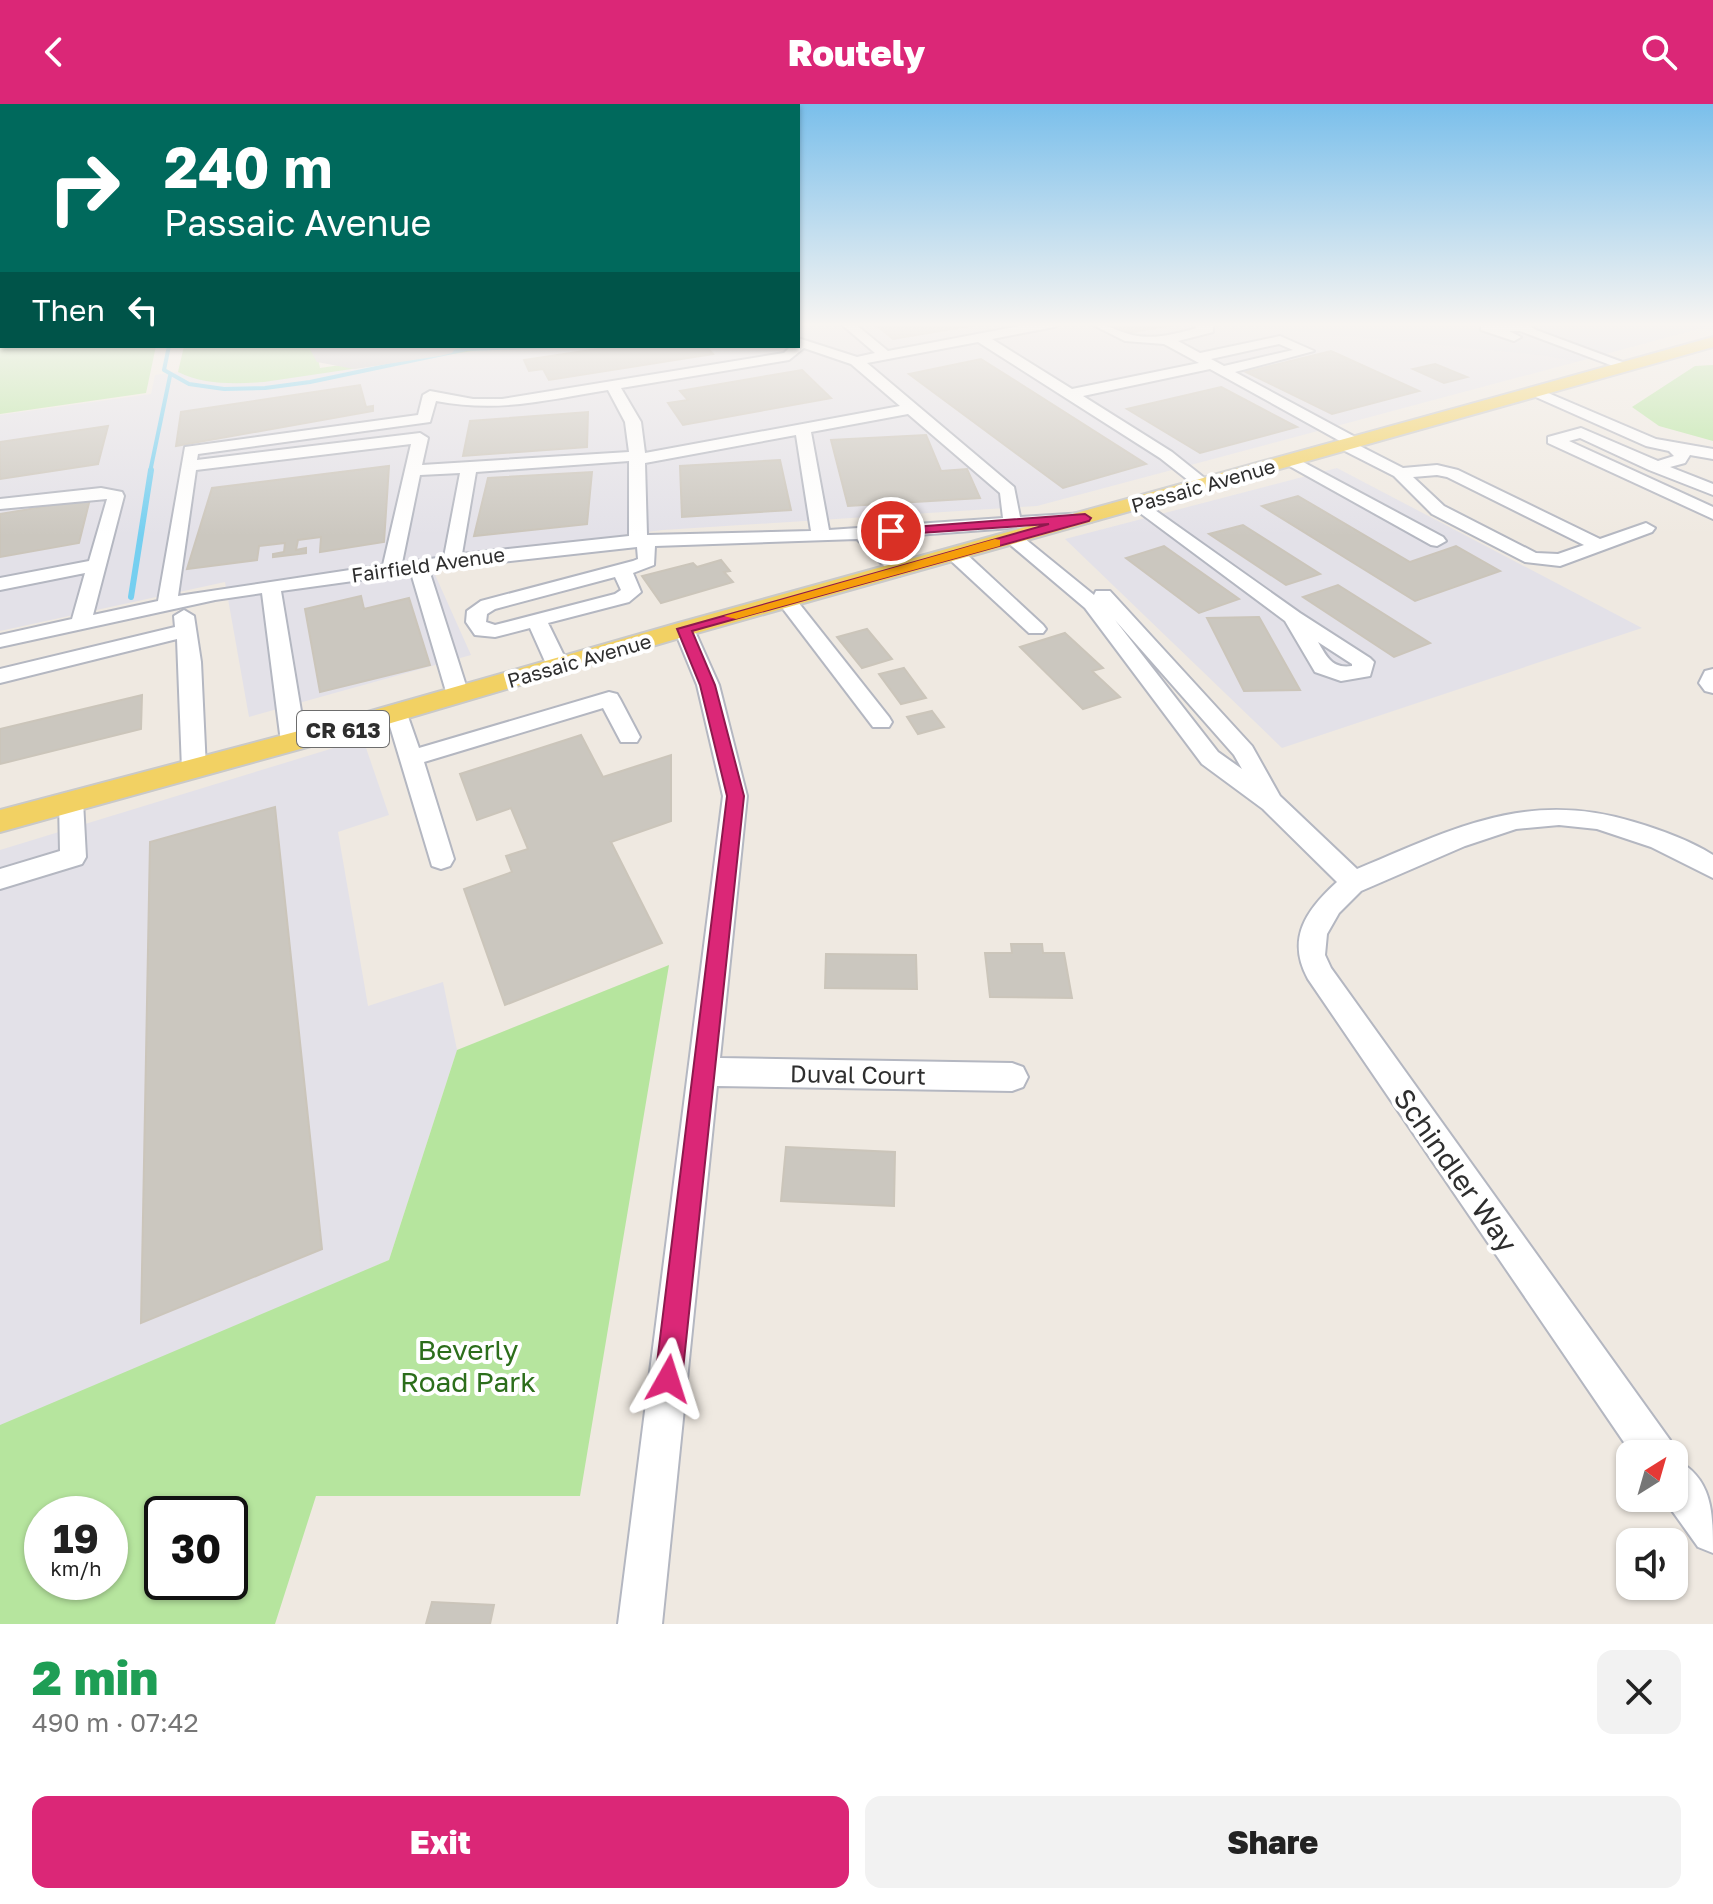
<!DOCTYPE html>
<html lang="en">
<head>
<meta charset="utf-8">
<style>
  body { margin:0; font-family:"Golos Text",sans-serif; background:#f2f2f2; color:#222; height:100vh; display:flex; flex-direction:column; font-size:30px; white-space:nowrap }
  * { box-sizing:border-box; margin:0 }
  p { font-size:26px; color:#767676 }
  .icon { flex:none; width:44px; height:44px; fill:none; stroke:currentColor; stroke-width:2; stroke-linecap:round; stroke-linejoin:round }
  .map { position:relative; height:1520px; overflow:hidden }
  .panel { display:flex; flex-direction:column; background:#fff; flex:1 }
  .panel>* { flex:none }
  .guide { position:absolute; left:0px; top:0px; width:800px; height:244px; box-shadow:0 2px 6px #0004; background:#00695c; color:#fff; overflow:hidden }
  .needle { width:52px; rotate:37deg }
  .controls { position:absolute; left:1616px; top:1336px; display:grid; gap:16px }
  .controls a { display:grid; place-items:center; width:72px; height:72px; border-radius:16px; background:#fff; box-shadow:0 2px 6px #0004; font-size:40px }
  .speed { position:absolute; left:24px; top:1392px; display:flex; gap:16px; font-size:40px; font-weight:700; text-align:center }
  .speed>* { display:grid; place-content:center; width:104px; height:104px; border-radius:50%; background:#fff; box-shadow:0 2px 6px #0004; line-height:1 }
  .speed small { font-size:20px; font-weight:400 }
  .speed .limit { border:4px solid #111; border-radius:12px; background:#fff; color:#111 }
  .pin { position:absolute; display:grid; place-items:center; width:68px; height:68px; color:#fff; margin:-34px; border:4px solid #fff; border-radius:50%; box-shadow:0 2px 8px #0007 }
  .me { position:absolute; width:88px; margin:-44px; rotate:6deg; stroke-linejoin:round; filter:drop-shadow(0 0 6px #0008) }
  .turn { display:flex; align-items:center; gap:28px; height:168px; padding:0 32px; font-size:36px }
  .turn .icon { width:104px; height:104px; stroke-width:2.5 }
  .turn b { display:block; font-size:56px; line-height:68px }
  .then { display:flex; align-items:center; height:76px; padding:0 32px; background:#0003; gap:16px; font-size:30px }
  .round { display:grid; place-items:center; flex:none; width:84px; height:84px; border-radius:16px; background:#f2f2f2 }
  .overview { display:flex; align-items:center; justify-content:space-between; height:136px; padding:0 32px }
  h1 { font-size:48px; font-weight:800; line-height:60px; color:#1e9e55 }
  .action { display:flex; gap:16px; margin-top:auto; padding:16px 32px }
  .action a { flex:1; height:92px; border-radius:16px; background:#db2777; color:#fff; font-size:32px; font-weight:800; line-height:92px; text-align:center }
  .action a+a { background:#f2f2f2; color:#222 }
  header { display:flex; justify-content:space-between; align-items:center; height:104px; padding:0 32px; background:#db2777; color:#fff; font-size:36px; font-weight:800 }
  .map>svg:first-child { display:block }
  .industrial { fill:#e3e1e8 }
  .airport { fill:#dcdee8 }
  .green { fill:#b6e59e; fill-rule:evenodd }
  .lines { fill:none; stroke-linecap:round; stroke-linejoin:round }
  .stream-far1 { stroke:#75cff0; stroke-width:4 }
  .stream { stroke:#75cff0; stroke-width:6 }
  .taxiway { fill:#c9c8cc; fill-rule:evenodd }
  .building { fill:#cbc7bf; stroke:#cbc5ba; stroke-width:2 }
  .minor-casing { stroke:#b4b7c1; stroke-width:4 }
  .major-casing { stroke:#c9c9c9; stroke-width:4 }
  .minor { fill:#fff; fill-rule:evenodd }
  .major { fill:#f2d163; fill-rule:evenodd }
  .route { fill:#db2777; stroke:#8e194d; stroke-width:2 }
  .slow { fill:#f59e0b }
  .labels { text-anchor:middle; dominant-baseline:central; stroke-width:8; stroke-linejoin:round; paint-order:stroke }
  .far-street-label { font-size:20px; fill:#2e2e2e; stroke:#fff }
  .shield { fill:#fff; stroke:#6d6d6d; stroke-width:2 }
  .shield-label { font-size:22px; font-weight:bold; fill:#2e2e2e }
  .street-label { font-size:24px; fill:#2e2e2e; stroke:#fff }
  .near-street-label { font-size:28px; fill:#2e2e2e; stroke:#fff }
  .near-park-label { font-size:28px; fill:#2c6e1b; stroke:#fff }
</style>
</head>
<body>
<header><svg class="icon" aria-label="back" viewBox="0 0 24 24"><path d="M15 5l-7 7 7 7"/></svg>Routely<svg class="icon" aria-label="search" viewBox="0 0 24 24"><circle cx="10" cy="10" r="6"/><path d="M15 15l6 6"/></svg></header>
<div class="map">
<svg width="1713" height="1520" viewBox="0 0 1713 1520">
  <rect width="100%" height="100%" fill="#efe9e1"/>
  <g class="industrial">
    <polygon points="798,219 1244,219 1272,225 1545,252 1576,258 1037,402 663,426 428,455 471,551 249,613 225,478 0,527 0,311 151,290 155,271 178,268 203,276 250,279 507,242 798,242"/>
    <polygon points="1337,364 1642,524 1282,644 1065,435"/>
    <polygon points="363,635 389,711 338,728 368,902 443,878 457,946 389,1156 0,1333 0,746"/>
  </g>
  <polygon class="airport" points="1244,219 1713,219 1713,221 1576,258 1545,252 1272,225"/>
  <g class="green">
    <polygon points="0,237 2,242 156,242 146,289 0,310"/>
    <path d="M184,242H315L320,264L469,242H507L264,278C235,280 204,281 178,268Z"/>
    <polygon points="1713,261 1713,337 1659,322 1632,303 1695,262"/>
    <path d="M669,861L580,1392H316L275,1520H0V1321L389,1156L457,946ZM110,1410V1478H42V1410ZM230,1410V1478H162V1410Z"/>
  </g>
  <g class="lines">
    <g class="stream-far1">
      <polyline points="169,242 164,266 189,280 224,285 265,284 310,278 467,245 559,242"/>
      <polyline points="150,368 170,272"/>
    </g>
    <polyline class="stream" points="131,493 151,366"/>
    <polygon class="taxiway" points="308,242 457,242 452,249 440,252 354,265 317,258"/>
  </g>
  <g class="building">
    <polygon points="888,219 988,219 893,235 876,221"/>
    <polygon points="1111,219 1184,219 1128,229"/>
    <polygon points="617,242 706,242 713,250 549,276 543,265 529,267 524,256"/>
    <polygon points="1331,247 1419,287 1332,310 1246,268"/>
    <polygon points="981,255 1146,360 1063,384 909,270"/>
    <polygon points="1435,260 1467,273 1444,279 1413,265"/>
    <polygon points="802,266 831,294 683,321 668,299 688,296 680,287"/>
    <polygon points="360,281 366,303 373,302 373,307 176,342 181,308"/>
    <polygon points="1221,283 1297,323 1200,349 1127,305"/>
    <polygon points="588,308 587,343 463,352 470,317"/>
    <polygon points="108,322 98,360 0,375 0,338"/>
    <polygon points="926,331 941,367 967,365 980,394 848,402 831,336"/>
    <polygon points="780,356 791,406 682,413 680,362"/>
    <polygon points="389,362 384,438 320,448 321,433 298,436 296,446 306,444 306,449 273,453 273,450 284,448 285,439 259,442 257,456 187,465 212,384"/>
    <polygon points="592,368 587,420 474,432 488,374"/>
    <polygon points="1298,392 1410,458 1456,442 1500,467 1415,497 1262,402"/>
    <polygon points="90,395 79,439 0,453 0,410"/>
    <polygon points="1243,421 1320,470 1286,481 1209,430"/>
    <polygon points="1164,442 1239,495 1199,509 1126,454"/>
    <polygon points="721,456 730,467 724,468 733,478 661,499 642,472 693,459 697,463"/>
    <polygon points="1338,481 1430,539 1394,553 1303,493"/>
    <polygon points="361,492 364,505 409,494 430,561 320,588 305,505"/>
    <polygon points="1259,513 1300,586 1244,587 1207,514"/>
    <polygon points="867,525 892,555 862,564 837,533"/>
    <polygon points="1065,529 1103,564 1092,567 1120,593 1083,605 1020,543"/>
    <polygon points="904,564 926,594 901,600 879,570"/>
    <polygon points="142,591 141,625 0,660 0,625"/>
    <polygon points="932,607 944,623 918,630 907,613"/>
    <polygon points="581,631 603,673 671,651 671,717 611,738 662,839 505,901 464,785 512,768 506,752 528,745 511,704 477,716 460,670"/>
    <polygon points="275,703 322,1145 141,1219 150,738"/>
    <polygon points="1011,840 1042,840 1043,849 1064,849 1072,894 990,893 985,849 1012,849"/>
    <polygon points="826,850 916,851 917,885 825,884"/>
    <polygon points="786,1043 895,1048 894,1102 781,1097"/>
    <polygon points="432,1498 494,1501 490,1520 426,1520"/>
  </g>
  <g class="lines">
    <defs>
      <g id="minor">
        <path d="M840,219H854L888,247L1035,219H1060L1054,223L992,235L1072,285L1199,259L1164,240L1125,237L1089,219C1106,219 1116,227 1132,231C1155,236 1175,230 1197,224L1191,219L1213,222V228L1178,237L1200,249L1280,232L1314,247L1235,268L1359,335L1361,338L1358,341L1403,364L1437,361L1458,366L1600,435L1646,419L1655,424L1652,428L1560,462L1525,458L1432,410L1394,372L1339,344L1337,341L1340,337L1210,265L1083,292L1172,348L1212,380L1204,385L1198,384L1160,354L978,238L867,259L1014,383L1020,413L1085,409L1091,410L1094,414L1091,418L876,434L908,466L899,472L892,470L857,435L655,442L654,461L633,469L641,488L629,498L548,519L569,562L558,568L547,562L530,524L495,533L475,531L466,518L467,507L481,497L633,457L638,455L637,443L429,466L469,591L458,598L447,591L411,469L281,487L303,619L305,638L301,643H285L281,638L262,489L215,496L0,543V531L72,515L85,469L0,486V474L89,457L107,395L0,405V395L101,384L122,388L124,392L93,511L158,497L185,343L418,311L423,291L430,287L473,295H502L784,249L791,242H798V236L801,235L857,253L875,249ZM1279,240L1293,246L1224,262L1211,255ZM804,244L851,260L900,302L645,349L641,318L621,284L789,256ZM608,286L625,318L629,348L422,361L428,334L420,329L197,356L198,350L430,318L436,297C500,309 545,296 608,286ZM908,310L1000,389L1003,414L829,426L811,328ZM796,331L811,427L647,431L645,359ZM411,340L383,461L178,492L196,366ZM629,357V432L462,450L476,368ZM460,369L444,453L402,459L420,371ZM1437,371L1447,373L1584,441L1558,450L1536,449L1444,402L1413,373ZM615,473L621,486L615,490L495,521L486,518L487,510L495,505Z"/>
        <polygon points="1486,219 1534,219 1531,223 1536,226 1633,262 1621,265 1520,227 1509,227 1521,233 1514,237 1481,226 1481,220"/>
        <rect x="0" y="228" width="2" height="8"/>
        <polygon points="1534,283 1656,335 1713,345 1713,355 1690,351 1685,359 1670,363 1713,380 1713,391 1649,366 1580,334 1569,337 1713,403 1713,415 1548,339 1548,333 1581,324 1658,357 1674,352 1669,347 1646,342 1529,290 1527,287"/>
        <polygon points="1290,351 1443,433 1446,437 1437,442 1431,441 1284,359 1284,353"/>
        <path d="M1138,394L1300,509L1370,554L1374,558L1370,572L1341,577L1315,568L1285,517L1132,403L1129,399ZM1318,538L1352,560V562C1332,565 1327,553 1318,538Z"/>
        <path d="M1013,429L1019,430L1094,491L1096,487H1110L1252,642L1280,692L1357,765C1453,725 1528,685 1634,718C1661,726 1689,736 1713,751V774L1651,743L1597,725L1559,721L1516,725L1465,742L1361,787L1339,809L1327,830L1325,851L1331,864L1670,1336L1676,1350L1674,1355C1713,1373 1713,1409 1713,1449L1698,1443L1663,1394H1674V1350H1632L1308,875C1286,835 1306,806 1337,778L1263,705L1202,660L1085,504L1007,438L1004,434ZM1115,516L1234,651L1242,665L1218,648Z"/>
        <polygon points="955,444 962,446 1043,521 1046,525 1043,529 1029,529 948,454 946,450"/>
        <polygon points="787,491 794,493 889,613 892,618 889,623 873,623 777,497"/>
        <polygon points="184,506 194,512 201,558 206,665 202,671 186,671 182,665 177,535 0,579 0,565 175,523 174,512"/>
        <polygon points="684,519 694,525 719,581 747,692 720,954 1012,959 1023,963 1028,973 1023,983 1012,987 717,982 662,1520 618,1520 723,692 697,581 674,525"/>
        <polygon points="1713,565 1713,589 1705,587 1699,579 1705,567"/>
        <polygon points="609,588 617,590 620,595 640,633 637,638 621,638 603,604 424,658 454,755 450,762 441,765 432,762 386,609 389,604 405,604 419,644"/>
        <polygon points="71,688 80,691 83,697 86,753 82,760 0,785 0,765 60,747 59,697 62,691"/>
      </g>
      <polygon id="major" points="1713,233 1713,243 693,530 347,632 0,728 0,706 329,619 675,520"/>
    </defs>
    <use href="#minor" class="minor-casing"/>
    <use href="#major" class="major-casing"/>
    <use href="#minor" class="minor"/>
    <use href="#major" class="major"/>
  </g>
  <linearGradient id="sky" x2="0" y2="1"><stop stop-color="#7abfeb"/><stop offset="0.51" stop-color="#f8f5f2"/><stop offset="1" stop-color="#f8f5f2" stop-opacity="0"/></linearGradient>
  <rect width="1713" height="432" fill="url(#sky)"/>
  <polygon class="route" points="1085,410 1091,414 1089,417 692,527 715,581 744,692 682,1275 678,1284 668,1288 659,1284 655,1275 727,692 700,581 677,525 1049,420 891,431 885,427 887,425"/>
  <polygon class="slow" points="995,435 1000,436 1000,442 736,515 724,512"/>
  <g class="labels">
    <g class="far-street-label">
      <text transform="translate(1203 381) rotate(-16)">Passaic Avenue</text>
      <text transform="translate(428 460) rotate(-8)">Fairfield Avenue</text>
      <text transform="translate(579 556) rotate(-16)">Passaic Avenue</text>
    </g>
    <rect class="shield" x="297" y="607" width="92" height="36" rx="6"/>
    <g class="shield-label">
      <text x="343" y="625">CR 613</text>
    </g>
    <g class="street-label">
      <text transform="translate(858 970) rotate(1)">Duval Court</text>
    </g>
    <g class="near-street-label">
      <text transform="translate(1456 1066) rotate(55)">Schindler Way</text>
    </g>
    <g class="near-park-label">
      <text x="468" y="1245">Beverly<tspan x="468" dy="32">Road Park</tspan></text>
    </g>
  </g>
</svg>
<div class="controls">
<a><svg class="needle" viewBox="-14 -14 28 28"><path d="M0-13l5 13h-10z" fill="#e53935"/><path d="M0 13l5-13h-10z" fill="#767676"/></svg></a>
<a><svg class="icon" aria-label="sound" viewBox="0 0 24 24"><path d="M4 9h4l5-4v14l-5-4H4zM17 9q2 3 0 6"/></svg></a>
</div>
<div class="speed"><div>19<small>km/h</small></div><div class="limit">30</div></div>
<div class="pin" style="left:891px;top:427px;background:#d93025"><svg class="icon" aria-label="arrive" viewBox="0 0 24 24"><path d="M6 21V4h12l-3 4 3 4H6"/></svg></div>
<svg class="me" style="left:668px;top:1275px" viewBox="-20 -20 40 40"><path d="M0-17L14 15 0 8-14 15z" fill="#db2777" stroke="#fff" stroke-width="4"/></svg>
<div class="guide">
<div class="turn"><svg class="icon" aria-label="right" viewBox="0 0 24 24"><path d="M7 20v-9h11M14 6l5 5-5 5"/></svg><div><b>240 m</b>Passaic Avenue</div></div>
<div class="then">Then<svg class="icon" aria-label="left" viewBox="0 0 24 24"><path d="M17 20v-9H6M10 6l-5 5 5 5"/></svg></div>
</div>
</div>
<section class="panel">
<div class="overview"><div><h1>2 min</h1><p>490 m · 07:42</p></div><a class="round"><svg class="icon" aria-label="close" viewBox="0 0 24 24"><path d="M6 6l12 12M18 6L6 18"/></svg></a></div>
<div class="action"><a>Exit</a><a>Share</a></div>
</section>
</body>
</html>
